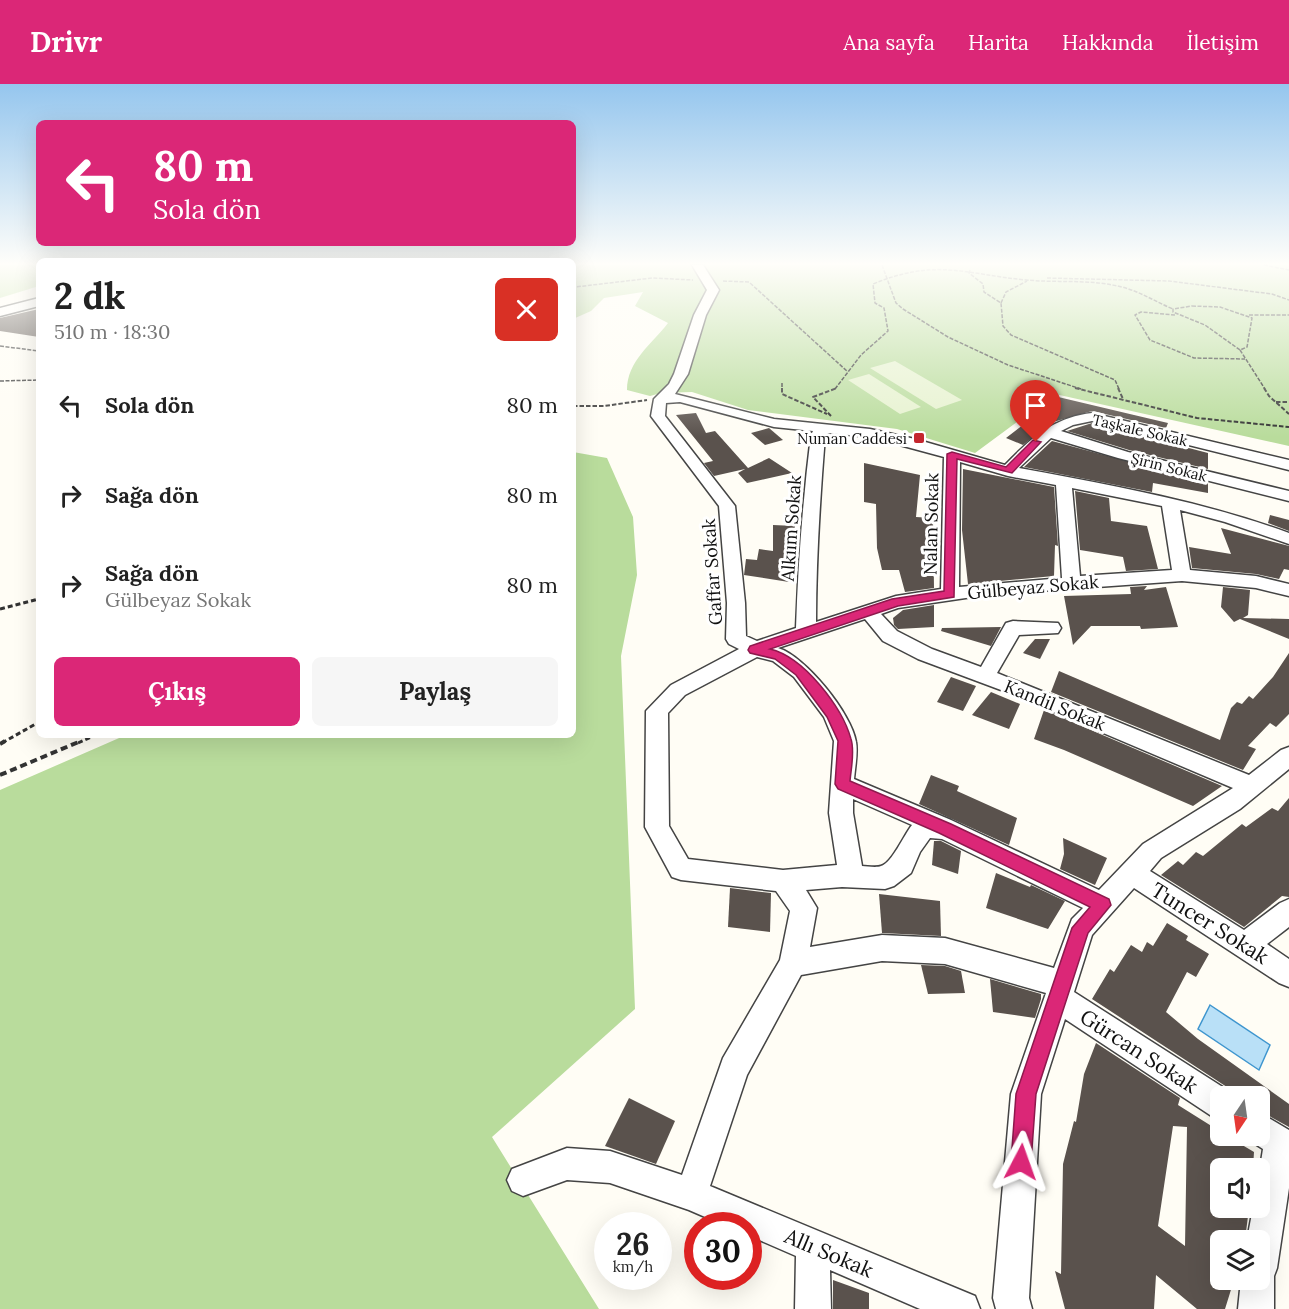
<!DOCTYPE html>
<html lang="tr">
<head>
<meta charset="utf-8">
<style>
  body { margin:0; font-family:Lora,serif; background:#f6f6f6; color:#222; height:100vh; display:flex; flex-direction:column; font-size:22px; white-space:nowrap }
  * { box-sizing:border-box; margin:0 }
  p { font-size:20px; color:#767676 }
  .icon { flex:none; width:33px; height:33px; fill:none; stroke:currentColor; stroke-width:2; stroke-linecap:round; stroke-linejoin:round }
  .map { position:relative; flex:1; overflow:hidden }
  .details { position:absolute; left:36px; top:174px; width:540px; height:480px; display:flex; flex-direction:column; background:#fff; border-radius:9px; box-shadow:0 6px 24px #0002 }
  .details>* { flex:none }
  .banner { position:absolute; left:36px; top:36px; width:540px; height:126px; border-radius:9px; box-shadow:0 6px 24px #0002; background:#db2777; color:#fff; overflow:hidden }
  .needle { width:39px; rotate:193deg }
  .tools { position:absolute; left:1210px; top:1002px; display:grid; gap:12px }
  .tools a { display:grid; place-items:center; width:60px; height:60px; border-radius:9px; background:#fff; box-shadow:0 6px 24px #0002; font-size:30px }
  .speed { position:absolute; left:594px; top:1128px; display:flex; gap:12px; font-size:30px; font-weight:700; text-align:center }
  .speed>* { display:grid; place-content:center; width:78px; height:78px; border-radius:50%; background:#fff; box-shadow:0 6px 24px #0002; line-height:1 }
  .speed small { font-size:15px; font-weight:400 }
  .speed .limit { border:9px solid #d22; background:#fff; color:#111 }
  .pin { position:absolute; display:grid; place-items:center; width:51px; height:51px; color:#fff; margin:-62px -26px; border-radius:50% 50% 50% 0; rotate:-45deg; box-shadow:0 0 6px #0007 }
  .pin .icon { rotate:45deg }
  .me { position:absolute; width:66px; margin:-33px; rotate:4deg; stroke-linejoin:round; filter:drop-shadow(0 0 4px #0008) }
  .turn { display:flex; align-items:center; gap:21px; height:126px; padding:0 18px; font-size:27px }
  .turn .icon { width:78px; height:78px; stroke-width:2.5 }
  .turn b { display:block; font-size:42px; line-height:51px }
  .round { display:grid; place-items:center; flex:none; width:63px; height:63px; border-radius:9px; background:#f6f6f6 }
  .head { display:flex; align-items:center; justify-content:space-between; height:102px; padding:0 18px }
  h1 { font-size:36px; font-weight:800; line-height:45px }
  .button { display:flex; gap:12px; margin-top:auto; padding:12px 18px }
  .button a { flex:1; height:69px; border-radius:9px; background:#db2777; color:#fff; font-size:24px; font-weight:800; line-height:69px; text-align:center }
  .button a+a { background:#f6f6f6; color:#222 }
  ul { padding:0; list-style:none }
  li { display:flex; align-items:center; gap:18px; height:90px; padding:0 18px }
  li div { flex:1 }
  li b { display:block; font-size:22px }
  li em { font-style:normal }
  header { display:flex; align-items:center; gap:36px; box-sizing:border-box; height:84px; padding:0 30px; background:#db2777; color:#fff }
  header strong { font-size:28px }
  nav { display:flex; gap:33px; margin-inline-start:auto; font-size:21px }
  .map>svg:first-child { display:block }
  .forest { fill:#b9dc9c }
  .pitch { fill:#e6f2cf }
  .water { fill:#b9e0f7; stroke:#3f96cf; stroke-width:1.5 }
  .building { fill:#5a524d; fill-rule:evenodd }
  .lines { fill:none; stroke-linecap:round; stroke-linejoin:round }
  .minor-casing { stroke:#444; stroke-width:3 }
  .path-far3 { stroke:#333; stroke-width:1.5; stroke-dasharray:4 1.5; stroke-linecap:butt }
  .path-far2 { stroke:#333; stroke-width:2; stroke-dasharray:4.5 2; stroke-linecap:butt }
  .path-far1 { stroke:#333; stroke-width:3; stroke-dasharray:5 3; stroke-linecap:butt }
  .path { stroke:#333; stroke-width:4; stroke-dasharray:7 4; stroke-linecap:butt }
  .minor { fill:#fff; fill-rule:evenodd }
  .route { fill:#db2777; stroke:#8e194d; stroke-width:1.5 }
  .poi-dot { fill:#c4262e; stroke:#fff; stroke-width:2 }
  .labels { text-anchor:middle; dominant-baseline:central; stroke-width:6; stroke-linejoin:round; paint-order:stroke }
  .far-street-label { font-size:15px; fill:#111; stroke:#fff }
  .far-poi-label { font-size:15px; fill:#111; stroke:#fff; text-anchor:end }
  .street-label { font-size:18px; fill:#111; stroke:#fff }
  .near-street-label { font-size:21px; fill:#111; stroke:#fff }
</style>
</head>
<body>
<header>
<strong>Drivr</strong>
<nav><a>Ana sayfa</a><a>Harita</a><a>Hakkında</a><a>İletişim</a></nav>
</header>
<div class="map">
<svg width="1289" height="1225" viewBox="0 0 1289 1225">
  <rect width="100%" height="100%" fill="#fffdf5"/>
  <g class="forest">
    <polygon points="0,181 39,181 39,202 0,214"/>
    <path d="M573,181H1289V362L1055,310L975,369L897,345L748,326L692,308L661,309L650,312L627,306C627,277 652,260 668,239L635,222L643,208L604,214L591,227L573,235Z"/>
    <polygon points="573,368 607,374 633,433 637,491 621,572 635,925 492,1053 599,1225 0,1225 0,706 126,651 573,651"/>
  </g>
  <g class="pitch">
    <polygon points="895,277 962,316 936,325 870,284"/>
    <polygon points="869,290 921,323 900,330 848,296"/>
  </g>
  <polygon class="water" points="1210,921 1270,961 1259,986 1198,945"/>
  <g class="building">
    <polygon points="39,225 39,253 0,247 0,234"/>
    <polygon points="1054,312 1134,331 1168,339 1166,344 1092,327 1053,338 1023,361 1006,354 1036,331"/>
    <polygon points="696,329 706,349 715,347 748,384 769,374 792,389 747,399 738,389 745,385 714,392 704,379 713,377 676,331"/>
    <polygon points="1092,339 1208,369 1208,385 1129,366 1067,347"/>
    <polygon points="769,344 783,356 765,361 751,349"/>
    <polygon points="1052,357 1208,399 1208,409 1153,399 1152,408 1024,383"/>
    <polygon points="864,379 920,391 916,433 933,434 934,504 905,508 899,486 882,486 877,464 876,420 864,418"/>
    <polygon points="963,385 1054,403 1058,462 1055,461 1054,492 968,500 962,446"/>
    <polygon points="1075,407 1109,414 1111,437 1147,442 1158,485 1126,487 1123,473 1080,466"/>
    <polygon points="1270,431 1289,436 1289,447 1268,439"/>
    <polygon points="773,441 795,442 795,460 790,460 789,498 744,491 746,475 757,476 759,465 773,467"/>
    <polygon points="1221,444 1289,462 1289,486 1284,485 1279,495 1256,490 1192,484 1189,463 1231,470"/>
    <polygon points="1147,502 1144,506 1166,503 1178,543 1141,545 1140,542 1091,542 1073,561 1064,512 1131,510 1130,503"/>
    <polygon points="1223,503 1250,506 1248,531 1243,534 1289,535 1289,555 1240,535 1234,538 1221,523"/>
    <polygon points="934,521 934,543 898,545 894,541 893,534 903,526"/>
    <polygon points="1001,543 991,562 941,547 942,544"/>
    <polygon points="1035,555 1050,555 1040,575 1023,569"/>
    <polygon points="1289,569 1289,630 1276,643 1270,639 1248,662 1256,665 1243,686 1051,608 1059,587 1220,656 1231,624 1237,618 1242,620 1249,612 1253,615 1273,593"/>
    <polygon points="951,593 976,602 963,627 937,618"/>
    <polygon points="991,608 1020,620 1009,645 972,631"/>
    <polygon points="1044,626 1222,702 1193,722 1064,666 1034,655"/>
    <polygon points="931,691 959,702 957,707 1017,734 1009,761 919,720"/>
    <polygon points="1289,714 1289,813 1282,812 1244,843 1161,791 1178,777 1183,781 1196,768 1203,772 1242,740 1246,743 1272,724 1278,727"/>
    <polygon points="1063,754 1107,774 1095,801 1060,785 1064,770"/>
    <polygon points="934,757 941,757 961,767 958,790 932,781"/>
    <polygon points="996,789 1030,803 1031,801 1065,817 1048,845 986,824"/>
    <polygon points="730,804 771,809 770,848 728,843"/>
    <polygon points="879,810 940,817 941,852 882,849"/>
    <polygon points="1167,839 1188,852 1186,856 1209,870 1196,893 1187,888 1166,928 1198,955 1289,1020 1289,1043 1260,1027 1260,1012 1235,1012 1233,1007 1092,915 1110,885 1114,888 1131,861 1142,868 1147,858 1153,862"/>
    <polygon points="921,881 945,882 961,887 965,909 928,910"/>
    <polygon points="990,895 1041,910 1041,915 1035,934 993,928"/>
    <path d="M1096,959L1180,1014L1178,1021L1221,1048V1052H1227L1254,1068L1253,1084H1221V1124H1249L1245,1156H1221V1196H1234L1225,1225H1197L1156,1191L1154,1225H1065L1055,1187L1061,1190L1063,1080L1074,1037L1076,1038L1084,990ZM1173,1042L1187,1043L1185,1162L1158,1142Z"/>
    <polygon points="629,1014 675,1037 656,1080 605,1062"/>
    <polygon points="833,1196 869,1209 869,1225 833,1225"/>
  </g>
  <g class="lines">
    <defs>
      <g id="minor">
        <path d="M692,181H703L719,206L706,231L688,290L675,310L774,335L870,345L915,355L1005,381C1030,355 1054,333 1092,329L1289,376V386L1092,337L1073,341L1061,347L1128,368L1289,407V417L1118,374L1051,354L1019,384C1111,401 1201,417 1289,449V460L1225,438L1180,426L1190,486L1256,492L1289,500V512L1256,504L1182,497L986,511L898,524L881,530L897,547L932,565L981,583L1006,539L1013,537L1058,539L1061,544L1058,549L1019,551L997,589L1249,691L1281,666L1289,663V685L1240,725L1161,774L1150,787L1244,846L1280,819L1289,815V843L1267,860L1289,875V903L1279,899L1134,804L1092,851L1074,908L1232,1009L1233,1012H1221V1035L1210,1031L1065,935L1041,1010L1029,1214L1032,1225H996L993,1214L1011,1010L1046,909L945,880L882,877L801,891L747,991L710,1102L975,1212L980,1225H920L830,1186L831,1225H795L796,1172L748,1151V1142H726L689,1126L610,1099L567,1096L523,1112L512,1107L507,1096L512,1085L567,1064L610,1067L682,1091L723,974L780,876L790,827L776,807L681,796L672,793L645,743L646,627L671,601L739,565L729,560L726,555L727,519L719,422L651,332L654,315L669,300L674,290L694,231L707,206ZM680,318L774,343L813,347L811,351C803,415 798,479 796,544L757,557L746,552L745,519L735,422L665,332L666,319ZM828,349L870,353L944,373L941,505L896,512L816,538C816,476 820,414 825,352ZM960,378L1008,392L1056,401L1062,494L959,503ZM1072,404L1162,422L1172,486L1080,492ZM865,535L883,557L918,575L1009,609L1233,704L1143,760L1099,806L951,736L854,695C855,683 858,669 856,658C852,630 805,572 778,564ZM757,573L773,577L794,593L824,633L834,657L829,729L837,781L783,786L688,775L669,742L668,629L685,611ZM853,715L912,741C904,751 892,779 881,782C876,784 867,782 862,782L853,729ZM930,754L942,755L1083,824L1072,835L1054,884L945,854L882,851L810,863L817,824L806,806L842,803L885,805L894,802L911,789L920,768Z"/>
        <polygon points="39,214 39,222 0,232 0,224"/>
        <polygon points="1260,1029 1289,1046 1289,1104 1277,1184 1274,1192 1274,1225 1238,1225 1241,1196 1260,1196 1260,1156 1247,1156 1253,1124 1260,1124 1260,1084 1263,1065 1249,1056 1247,1052 1260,1052"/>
      </g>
    </defs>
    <use href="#minor" class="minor-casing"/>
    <g class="path-far3">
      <polyline points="882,181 896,219 903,225 948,253 1008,281 1081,305"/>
      <polyline points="1264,181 1289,186"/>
      <polyline points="970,186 969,189 983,200 984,208 1001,219 1003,242 1011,251 1115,296 1119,305"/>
      <polyline points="1047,194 1169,197 1272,210 1289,216"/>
      <polyline points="723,197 749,198 848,288"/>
      <polyline points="573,200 575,203 652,194 693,196"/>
      <polyline points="1001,219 1006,208 1027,197"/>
      <polygon points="1192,222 1220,223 1252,234 1247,263 1240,266 1205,241 1173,228 1173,225"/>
      <polyline points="1175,231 1141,228 1135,231 1150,256 1194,274 1245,275"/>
      <polyline points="1249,231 1289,231"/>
      <polyline points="0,262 39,267"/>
      <polyline points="1240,266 1265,305"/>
      <polyline points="0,297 39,296"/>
      <polyline points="782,299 782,305"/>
      <path d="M835,305L861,271L888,247L884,224L875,219L873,200C936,174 964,190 1026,196C1058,199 1091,195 1122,203C1141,208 1156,218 1173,225"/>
    </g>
    <g class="path-far2">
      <polyline points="782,304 782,310 827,330"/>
      <polyline points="1075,304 1197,334 1289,343"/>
      <polyline points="1118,304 1123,315"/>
      <polyline points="1264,304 1269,312 1289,330"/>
      <polyline points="1276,318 1289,318"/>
      <polyline points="573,322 604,322 647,316"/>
      <polyline points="831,332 813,313 837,304"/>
    </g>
    <g class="path-far1">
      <polyline points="0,525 39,515"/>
      <polyline points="2,659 39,638"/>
      <polyline points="78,659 96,651"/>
    </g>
    <g class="path">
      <polyline points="0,660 5,657"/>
      <polyline points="0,691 81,657"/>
    </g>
    <use href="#minor" class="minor"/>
  </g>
  <linearGradient id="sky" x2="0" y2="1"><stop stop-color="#95c6ee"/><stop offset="0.51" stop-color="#fffefa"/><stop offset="1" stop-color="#fffefa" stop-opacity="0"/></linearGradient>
  <rect width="1289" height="353" fill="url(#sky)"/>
  <path class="route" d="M1033,356L1041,358L1012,389L957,375L954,513L898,522L770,565C804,573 842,623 851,655C855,667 851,685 850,697L951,740L1109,815L1111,821L1088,849L1036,1010L1031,1078L1028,1085L1021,1088L1014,1085L1011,1078L1016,1010L1072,844L1090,823L939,749L838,705L835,700L838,657L827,633L796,591L775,575L750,569L748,566L750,562L892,515L944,507L947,370L952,368L1006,383Z"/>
  <rect class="poi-dot" x="913" y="348" width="12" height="12" rx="3"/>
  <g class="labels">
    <g class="far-street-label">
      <text transform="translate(1140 346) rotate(13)">Taşkale Sokak</text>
      <text transform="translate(1169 383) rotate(14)">Şirin Sokak</text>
    </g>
    <g class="far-poi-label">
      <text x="907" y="354">Numan Caddesi</text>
    </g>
    <g class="street-label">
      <text transform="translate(931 440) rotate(-89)">Nalan Sokak</text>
      <text transform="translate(791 444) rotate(-86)">Alkıım Sokak</text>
      <text transform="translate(712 488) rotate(-94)">Gaffar Sokak</text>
      <text transform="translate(1033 503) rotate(-5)">Gülbeyaz Sokak</text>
      <text transform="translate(1055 621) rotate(22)">Kandil Sokak</text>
    </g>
    <g class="near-street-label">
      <text transform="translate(1210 839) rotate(32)">Tuncer Sokak</text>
      <text transform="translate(1139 967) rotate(33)">Gürcan Sokak</text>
      <text transform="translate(829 1169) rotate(23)">Allı Sokak</text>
    </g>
  </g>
</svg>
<div class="tools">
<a><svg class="needle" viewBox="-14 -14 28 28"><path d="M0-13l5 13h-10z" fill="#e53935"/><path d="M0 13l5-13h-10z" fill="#767676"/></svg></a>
<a><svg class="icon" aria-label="sound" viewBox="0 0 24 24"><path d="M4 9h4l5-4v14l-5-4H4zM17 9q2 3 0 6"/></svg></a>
<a><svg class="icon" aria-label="layers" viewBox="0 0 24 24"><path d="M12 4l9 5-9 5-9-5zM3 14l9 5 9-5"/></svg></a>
</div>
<div class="speed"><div>26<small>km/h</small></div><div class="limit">30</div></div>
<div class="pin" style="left:1036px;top:358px;background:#d93025"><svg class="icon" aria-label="arrive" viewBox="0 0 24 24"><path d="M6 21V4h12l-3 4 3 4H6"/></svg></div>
<svg class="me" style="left:1021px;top:1078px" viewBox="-20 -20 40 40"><path d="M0-17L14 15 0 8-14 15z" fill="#db2777" stroke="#fff" stroke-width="4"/></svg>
<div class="banner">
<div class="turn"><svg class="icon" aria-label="left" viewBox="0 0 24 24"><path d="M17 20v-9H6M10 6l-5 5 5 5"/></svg><div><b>80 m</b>Sola dön</div></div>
</div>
<section class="details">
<div class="head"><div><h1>2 dk</h1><p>510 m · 18:30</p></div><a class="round" style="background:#d93025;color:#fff"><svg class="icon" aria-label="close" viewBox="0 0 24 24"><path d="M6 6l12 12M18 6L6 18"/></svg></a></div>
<ul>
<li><svg class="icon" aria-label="left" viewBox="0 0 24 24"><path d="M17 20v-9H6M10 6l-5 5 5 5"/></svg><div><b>Sola dön</b></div><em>80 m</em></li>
<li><svg class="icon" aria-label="right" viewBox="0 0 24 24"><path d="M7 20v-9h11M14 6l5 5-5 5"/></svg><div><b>Sağa dön</b></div><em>80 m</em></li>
<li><svg class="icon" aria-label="right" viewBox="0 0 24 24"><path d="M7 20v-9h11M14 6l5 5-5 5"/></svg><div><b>Sağa dön</b><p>Gülbeyaz Sokak</p></div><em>80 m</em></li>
</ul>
<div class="button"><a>Çıkış</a><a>Paylaş</a></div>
</section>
</div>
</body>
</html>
